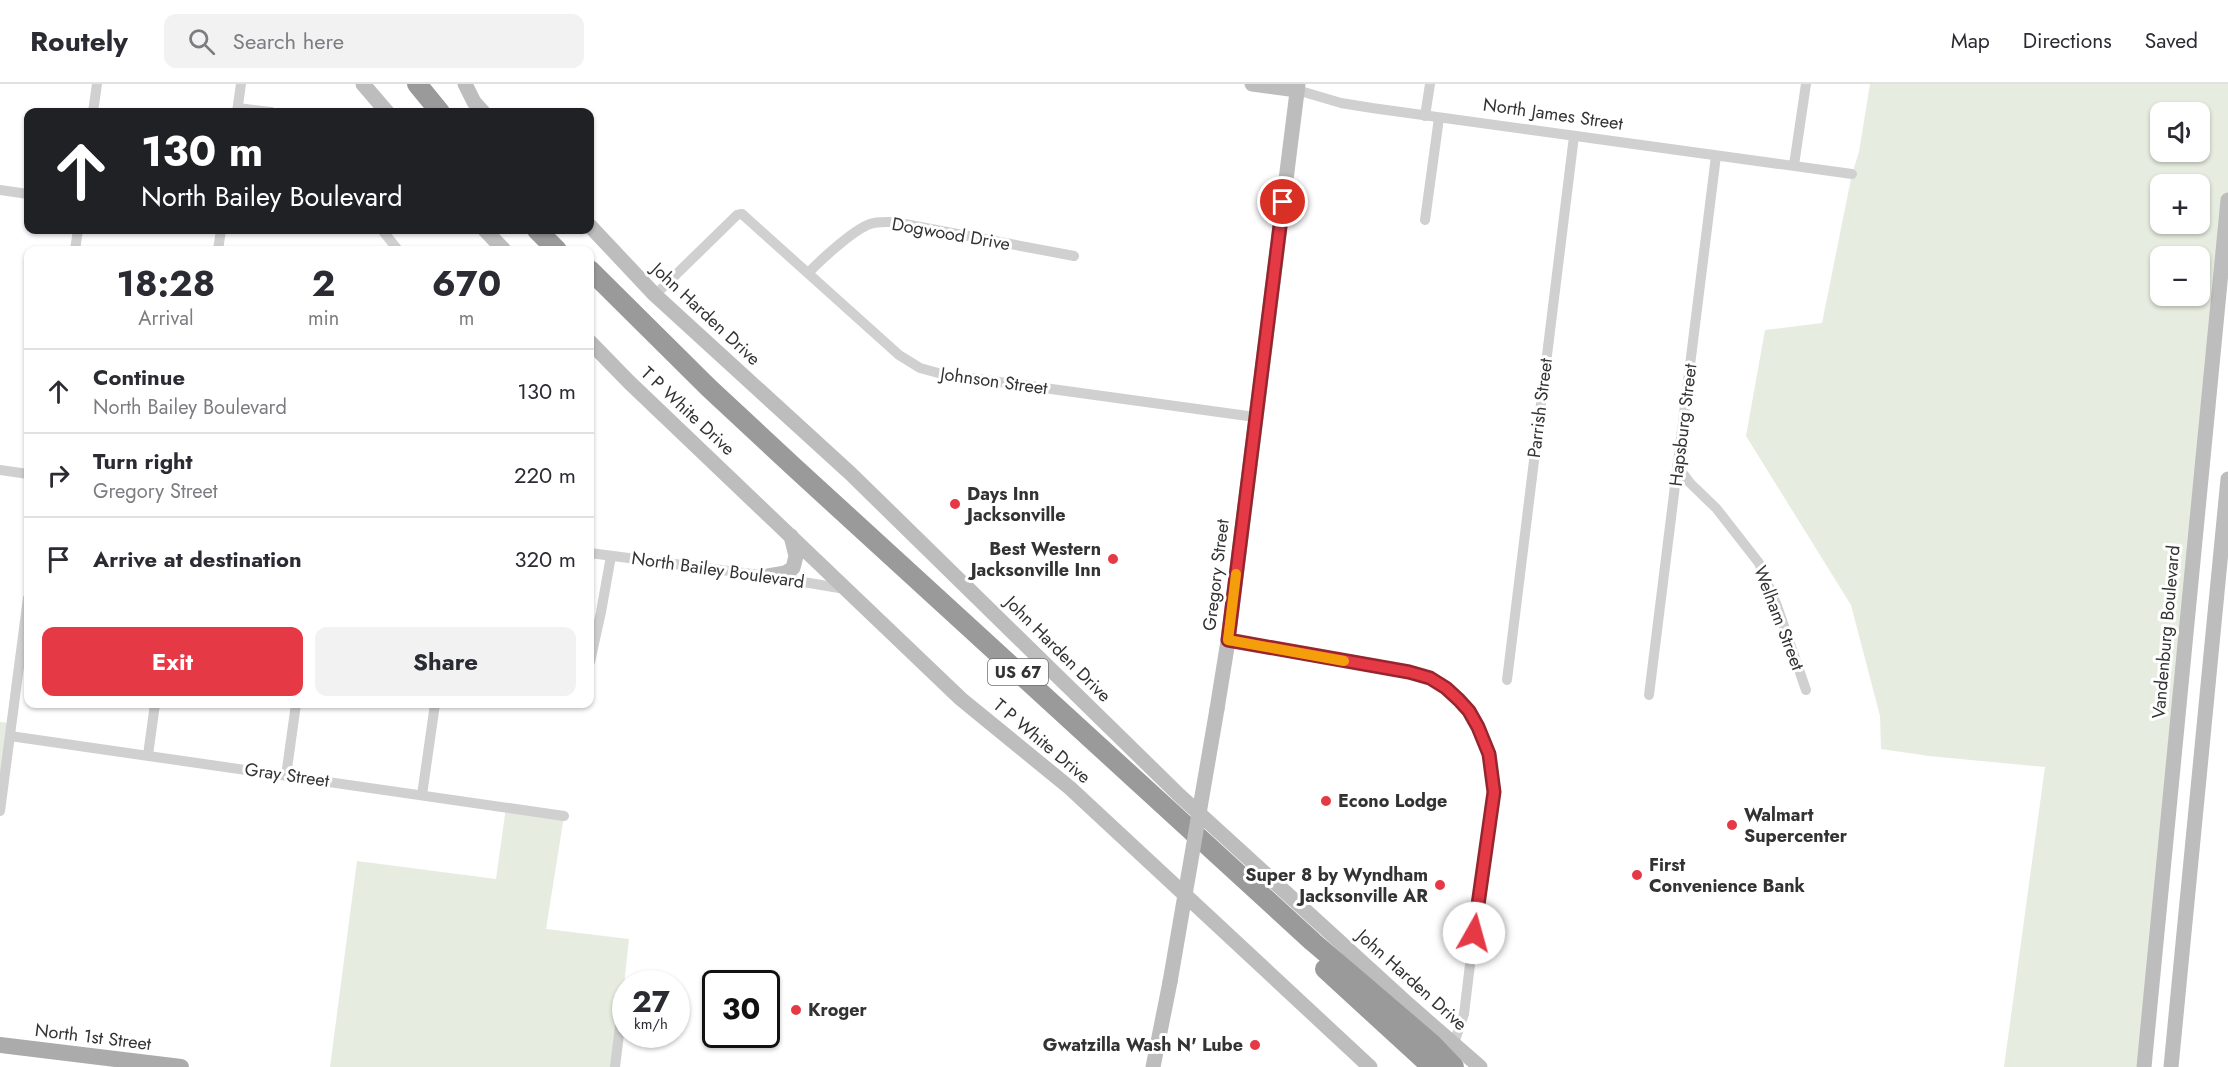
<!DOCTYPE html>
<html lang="en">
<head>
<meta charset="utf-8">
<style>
  body { margin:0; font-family:Jost,sans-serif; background:#f2f2f3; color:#2b2b33; height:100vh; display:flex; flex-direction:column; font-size:22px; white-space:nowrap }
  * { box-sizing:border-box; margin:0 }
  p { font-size:20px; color:#7c7c81 }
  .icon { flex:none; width:33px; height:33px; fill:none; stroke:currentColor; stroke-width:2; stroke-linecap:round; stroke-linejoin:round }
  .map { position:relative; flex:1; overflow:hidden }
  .sheet { position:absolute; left:24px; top:162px; width:570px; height:462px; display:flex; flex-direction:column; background:#fff; border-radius:12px; box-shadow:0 2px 4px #0004 }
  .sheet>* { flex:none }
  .hud { position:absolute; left:24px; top:24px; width:570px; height:126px; border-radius:12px; box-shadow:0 2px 4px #0004; background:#202124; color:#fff; overflow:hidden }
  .fabs { position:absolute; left:2150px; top:18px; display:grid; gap:12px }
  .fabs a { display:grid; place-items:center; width:60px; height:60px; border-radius:12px; background:#fff; box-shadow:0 2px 4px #0004; font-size:30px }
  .speed { position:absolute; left:612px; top:886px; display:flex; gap:12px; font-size:30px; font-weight:700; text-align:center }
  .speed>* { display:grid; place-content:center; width:78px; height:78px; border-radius:50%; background:#fff; box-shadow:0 2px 4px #0004; line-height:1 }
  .speed small { font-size:15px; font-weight:400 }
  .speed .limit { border:3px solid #111; border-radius:9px; background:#fff; color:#111 }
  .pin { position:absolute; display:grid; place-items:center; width:51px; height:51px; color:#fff; margin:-26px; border:3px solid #fff; border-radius:50%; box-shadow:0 2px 6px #0007 }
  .me { position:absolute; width:66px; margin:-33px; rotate:7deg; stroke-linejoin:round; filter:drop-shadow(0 0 4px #0008) }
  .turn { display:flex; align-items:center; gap:21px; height:126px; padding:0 18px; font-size:27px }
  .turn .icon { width:78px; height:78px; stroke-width:2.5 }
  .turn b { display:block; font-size:42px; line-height:51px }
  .eta { display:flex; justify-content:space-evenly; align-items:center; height:102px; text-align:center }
  .eta b { font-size:36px; font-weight:700; line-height:42px }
  .action { display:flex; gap:12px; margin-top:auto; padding:12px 18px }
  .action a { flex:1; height:69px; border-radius:12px; background:#e63946; color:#fff; font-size:24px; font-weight:700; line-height:69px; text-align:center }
  .action a+a { background:#f2f2f3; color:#2b2b33 }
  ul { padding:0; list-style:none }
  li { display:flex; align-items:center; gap:18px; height:84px; padding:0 18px; border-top:2px solid #e1e1e2 }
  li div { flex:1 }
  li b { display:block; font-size:22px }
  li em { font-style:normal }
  header { display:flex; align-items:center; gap:36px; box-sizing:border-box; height:84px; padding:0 30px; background:#fff; border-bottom:2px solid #e1e1e2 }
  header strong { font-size:28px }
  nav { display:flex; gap:33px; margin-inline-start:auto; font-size:21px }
  .search { width:420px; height:54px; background:#f2f2f3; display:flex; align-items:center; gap:15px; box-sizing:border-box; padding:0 21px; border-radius:12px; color:#7c7c81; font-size:22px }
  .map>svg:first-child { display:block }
  .green { fill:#e6ecdf; fill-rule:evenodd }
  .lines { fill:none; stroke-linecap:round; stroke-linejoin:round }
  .street { stroke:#d0d0d0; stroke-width:10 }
  .secondary { stroke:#bdbdbd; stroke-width:15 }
  .primary { stroke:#ababab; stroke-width:16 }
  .highway { stroke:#9a9a9a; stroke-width:20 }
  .secondary-bridge { stroke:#bdbdbd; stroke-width:15 }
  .route-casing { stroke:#96252e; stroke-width:15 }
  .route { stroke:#e63946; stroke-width:10 }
  .slow { stroke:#f59e0b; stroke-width:10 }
  .poi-dot { fill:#e63946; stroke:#fff; stroke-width:2 }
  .labels { text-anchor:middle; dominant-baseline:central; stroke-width:6; stroke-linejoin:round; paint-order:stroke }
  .shield { fill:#fff; stroke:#707070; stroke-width:1.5 }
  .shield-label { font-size:16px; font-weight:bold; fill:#333 }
  .street-label { font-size:18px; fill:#333; stroke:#fff }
  .poi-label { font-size:18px; font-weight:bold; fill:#333; stroke:#fff; text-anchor:start }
</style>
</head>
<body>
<header>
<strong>Routely</strong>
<div class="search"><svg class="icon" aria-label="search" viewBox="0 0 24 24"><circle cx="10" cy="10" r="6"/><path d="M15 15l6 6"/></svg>Search here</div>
<nav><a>Map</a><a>Directions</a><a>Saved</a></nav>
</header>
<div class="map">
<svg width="2228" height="983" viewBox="0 0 2228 983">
  <rect width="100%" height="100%" fill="#fff"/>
  <g class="green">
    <path d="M1870,0H2228V114L2144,983H2004L2045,683L1929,672L1881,665L1880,632L1851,521L1746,352L1765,246L1822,239L1852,90L1859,68ZM2160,28H2199V68H2160ZM2160,100H2199V140H2160ZM2160,172H2199V212H2160Z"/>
    <polygon points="0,638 12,639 0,727"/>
    <polygon points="506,723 564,732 546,845 629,855 615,983 330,983 357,777 496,795"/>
  </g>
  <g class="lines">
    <g class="street">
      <polyline points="1297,6 1341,19 1372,24 1852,90"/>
      <polyline points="238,24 271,28"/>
      <polyline points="93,28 97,0"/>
      <polyline points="237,28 241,0"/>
      <polyline points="1425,32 1430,0"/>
      <polyline points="1794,81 1806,0"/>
      <polyline points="0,106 28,110"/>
      <polyline points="1425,136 1439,34"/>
      <polyline points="382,146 398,166"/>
      <polyline points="75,166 78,146"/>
      <polyline points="218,166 221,146"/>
      <path d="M809,188C822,175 853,146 870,140C878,137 886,138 894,138L1074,172"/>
      <polyline points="655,211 737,131 742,130 899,271 920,284 942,290 1255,333"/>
      <polyline points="1678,383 1690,399 1716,424 1759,479 1777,522 1806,606"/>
      <polyline points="0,386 28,390"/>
      <polyline points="590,469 768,492 845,505"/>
      <path d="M1228,557L1409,588C1459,603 1484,637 1491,688C1492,695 1494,703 1493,711C1491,743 1484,775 1479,806C1474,847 1469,889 1464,930L1454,959"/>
      <polyline points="590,578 601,528 611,472"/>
      <polyline points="1507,596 1574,52"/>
      <polyline points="1649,611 1716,72"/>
      <polyline points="10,652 564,732"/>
      <polyline points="148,671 155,620"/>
      <polyline points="286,692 296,620"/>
      <polyline points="422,711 435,620"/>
      <polyline points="0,727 28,514"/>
      <polyline points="615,983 621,934"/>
    </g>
    <g class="secondary">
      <polyline points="363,0 387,28"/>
      <polyline points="465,0 474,18 483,28"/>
      <polyline points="1252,0 1297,6"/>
      <polyline points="590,142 655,211 851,390 1179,711 1409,921 1480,983"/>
      <polyline points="485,146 504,166"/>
      <polyline points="590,258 629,298 961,615 1070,704 1370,983"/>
      <polyline points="768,492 785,489 793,484 796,472 791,452"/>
      <polyline points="1217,625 1228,557 1298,0"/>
      <polyline points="1153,983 1170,898"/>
      <polyline points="2144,983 2228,116"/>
      <polyline points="2171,983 2228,395"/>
    </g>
    <polyline class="primary" points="0,961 181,983"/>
    <g class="highway">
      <polyline points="417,0 440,28"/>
      <polyline points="537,146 557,166"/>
      <polyline points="590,186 709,304 795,384 1313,858 1431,959 1454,983"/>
      <polyline points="1325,885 1432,983"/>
    </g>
    <polyline class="secondary-bridge" points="1170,898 1217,625"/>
  </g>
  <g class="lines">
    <defs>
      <polyline id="route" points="1283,118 1228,556 1409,588 1430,594 1446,604 1459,616 1469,627 1478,643 1489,670 1494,708 1474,849"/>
    </defs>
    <use href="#route" class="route-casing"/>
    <use href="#route" class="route"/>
    <polyline class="slow" points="1236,490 1228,556 1344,577"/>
  </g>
  <g class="poi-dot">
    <circle cx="955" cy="420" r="6"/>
    <circle cx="1113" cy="475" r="6"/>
    <circle cx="1326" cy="717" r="6"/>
    <circle cx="1732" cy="741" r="6"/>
    <circle cx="1637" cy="791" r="6"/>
    <circle cx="1440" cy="801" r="6"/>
    <circle cx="796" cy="926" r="6"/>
    <circle cx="1255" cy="961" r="6"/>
  </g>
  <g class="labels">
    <rect class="shield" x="988" y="575" width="60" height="26" rx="4.5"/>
    <g class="shield-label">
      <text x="1018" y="588">US 67</text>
    </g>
    <g class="street-label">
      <text transform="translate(1553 30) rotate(8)">North James Street</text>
      <text transform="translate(951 150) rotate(10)">Dogwood Drive</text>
      <text transform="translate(706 230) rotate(43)">John Harden Drive</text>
      <text transform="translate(994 297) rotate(8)">Johnson Street</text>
      <text transform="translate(1540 324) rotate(-83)">Parrish Street</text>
      <text transform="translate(688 327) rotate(43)">T P White Drive</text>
      <text transform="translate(1683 341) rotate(-83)">Hapsburg Street</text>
      <text transform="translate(718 486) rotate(8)">North Bailey Boulevard</text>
      <text transform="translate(1216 491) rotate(-83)">Gregory Street</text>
      <text transform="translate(1779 534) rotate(69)">Welham Street</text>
      <text transform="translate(2166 548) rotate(-85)">Vandenburg Boulevard</text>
      <text transform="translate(1058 565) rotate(45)">John Harden Drive</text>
      <text transform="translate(1042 657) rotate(40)">T P White Drive</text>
      <text transform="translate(287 691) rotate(8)">Gray Street</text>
      <text transform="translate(1412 896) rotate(42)">John Harden Drive</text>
      <text transform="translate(93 953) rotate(7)">North 1st Street</text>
    </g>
    <g class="poi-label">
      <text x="967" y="410">Days Inn<tspan x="967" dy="21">Jacksonville</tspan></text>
      <text x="1101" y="465" text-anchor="end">Best Western<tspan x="1101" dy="21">Jacksonville Inn</tspan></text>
      <text x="1338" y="717">Econo Lodge</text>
      <text x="1744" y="731">Walmart<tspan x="1744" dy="21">Supercenter</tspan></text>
      <text x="1649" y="781">First<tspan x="1649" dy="21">Convenience Bank</tspan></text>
      <text x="1428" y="791" text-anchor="end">Super 8 by Wyndham<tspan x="1428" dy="21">Jacksonville AR</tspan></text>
      <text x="808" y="926">Kroger</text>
      <text x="1243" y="961" text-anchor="end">Gwatzilla Wash N' Lube</text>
    </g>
  </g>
</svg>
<div class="fabs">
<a><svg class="icon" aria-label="sound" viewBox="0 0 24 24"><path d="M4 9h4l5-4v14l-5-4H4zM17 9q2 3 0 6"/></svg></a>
<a>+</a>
<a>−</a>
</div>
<div class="speed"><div>27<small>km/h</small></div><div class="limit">30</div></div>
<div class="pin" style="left:1283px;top:118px;background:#d93025"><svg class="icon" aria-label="arrive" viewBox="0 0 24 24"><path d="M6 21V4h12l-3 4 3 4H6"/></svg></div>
<svg class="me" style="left:1474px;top:849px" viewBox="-20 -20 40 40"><circle r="19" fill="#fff"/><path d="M0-13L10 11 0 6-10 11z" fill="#e63946"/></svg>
<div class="hud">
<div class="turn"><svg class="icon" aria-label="ahead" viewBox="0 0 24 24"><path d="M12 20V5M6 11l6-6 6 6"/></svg><div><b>130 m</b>North Bailey Boulevard</div></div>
</div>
<section class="sheet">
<div class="eta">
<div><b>18:28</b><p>Arrival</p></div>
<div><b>2</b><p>min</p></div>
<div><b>670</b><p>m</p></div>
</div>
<ul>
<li><svg class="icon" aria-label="ahead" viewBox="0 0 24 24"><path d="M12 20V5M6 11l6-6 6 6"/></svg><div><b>Continue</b><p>North Bailey Boulevard</p></div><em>130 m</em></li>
<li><svg class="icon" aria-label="right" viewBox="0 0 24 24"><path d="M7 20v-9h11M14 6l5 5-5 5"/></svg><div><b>Turn right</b><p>Gregory Street</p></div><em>220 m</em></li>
<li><svg class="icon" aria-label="arrive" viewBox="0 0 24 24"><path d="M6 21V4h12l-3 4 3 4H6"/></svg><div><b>Arrive at destination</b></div><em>320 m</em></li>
</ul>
<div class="action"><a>Exit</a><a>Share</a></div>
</section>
</div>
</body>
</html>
